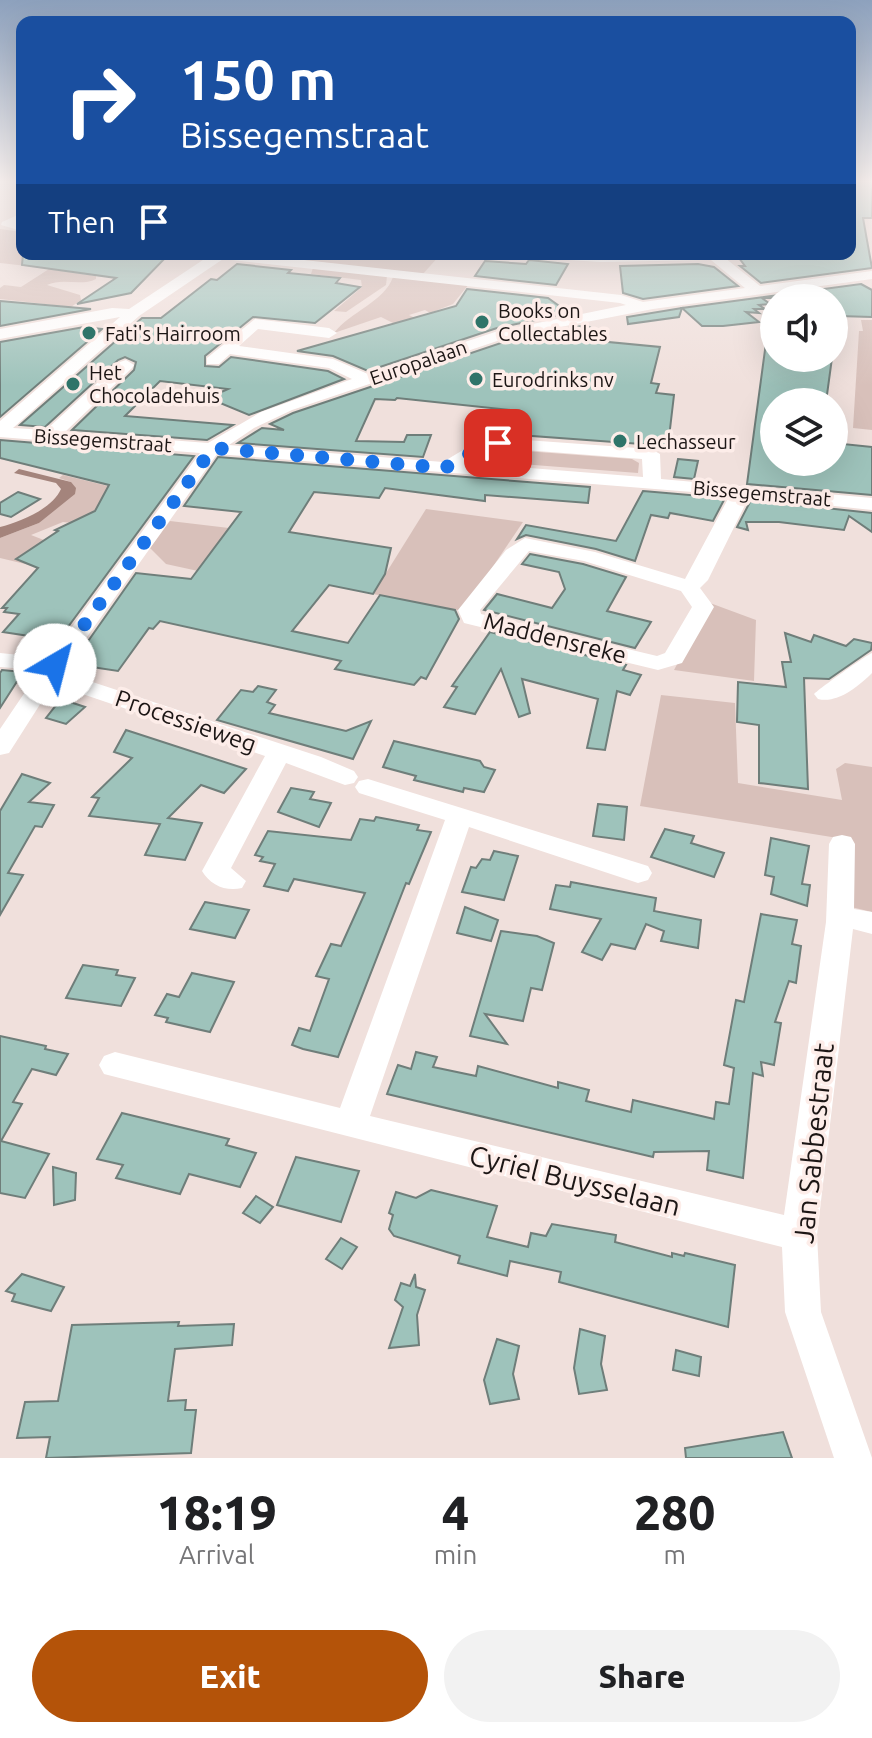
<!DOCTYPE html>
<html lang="en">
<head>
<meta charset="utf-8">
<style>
  body { margin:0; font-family:Ubuntu,sans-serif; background:#f2f2f2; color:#202124; height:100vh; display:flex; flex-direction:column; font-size:30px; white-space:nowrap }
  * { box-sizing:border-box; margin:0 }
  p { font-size:26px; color:#757577 }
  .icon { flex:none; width:44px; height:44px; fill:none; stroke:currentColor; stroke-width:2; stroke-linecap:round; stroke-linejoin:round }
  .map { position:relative; height:1458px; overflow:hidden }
  .details { display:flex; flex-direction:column; background:#fff; flex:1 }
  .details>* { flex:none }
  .guide { position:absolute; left:16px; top:16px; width:840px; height:244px; border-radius:16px; box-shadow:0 8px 32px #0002; background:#1a4fa0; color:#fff; overflow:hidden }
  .controls { position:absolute; left:760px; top:284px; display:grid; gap:16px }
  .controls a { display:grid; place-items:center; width:88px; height:88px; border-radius:50%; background:#fff; box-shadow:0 8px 32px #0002; font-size:40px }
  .pin { position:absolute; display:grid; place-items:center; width:68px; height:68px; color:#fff; margin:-34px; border-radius:16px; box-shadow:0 4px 12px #0006 }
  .me { position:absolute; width:88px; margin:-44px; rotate:37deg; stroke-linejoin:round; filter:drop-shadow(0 0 6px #0008) }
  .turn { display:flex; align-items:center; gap:28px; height:168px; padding:0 32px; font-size:36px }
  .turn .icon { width:104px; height:104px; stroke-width:2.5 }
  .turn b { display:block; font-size:56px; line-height:68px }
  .then { display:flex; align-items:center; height:76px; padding:0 32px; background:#0003; gap:16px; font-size:30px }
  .eta { display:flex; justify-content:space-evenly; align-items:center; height:136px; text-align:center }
  .eta b { font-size:48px; font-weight:800; line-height:56px }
  .primary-button { display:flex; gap:16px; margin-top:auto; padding:16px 32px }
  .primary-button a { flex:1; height:92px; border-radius:48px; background:#b45309; color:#fff; font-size:32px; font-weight:800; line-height:92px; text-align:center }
  .primary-button a+a { background:#f2f2f2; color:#202124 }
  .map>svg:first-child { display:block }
  .green { fill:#d8c0ba }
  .water { fill:#a4847c }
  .building { fill:#9ec3bb; stroke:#6f7e7a; stroke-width:2 }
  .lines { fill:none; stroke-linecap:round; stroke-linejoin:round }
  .minor { fill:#fff; fill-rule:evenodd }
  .route { stroke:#1a73e8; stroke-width:14; stroke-dasharray:0 25.2 }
  .poi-dot { fill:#2f7469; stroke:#fdede9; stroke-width:3 }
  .labels { text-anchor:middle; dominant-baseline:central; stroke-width:7; stroke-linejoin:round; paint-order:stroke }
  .far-poi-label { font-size:20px; fill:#1c1615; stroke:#fdede9; text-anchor:start }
  .far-street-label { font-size:20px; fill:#1c1615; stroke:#fdede9 }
  .street-label { font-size:24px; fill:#1c1615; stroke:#fdede9 }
  .near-street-label { font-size:28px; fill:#1c1615; stroke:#fdede9 }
</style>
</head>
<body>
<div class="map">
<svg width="872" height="1458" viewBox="0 0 872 1458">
  <rect width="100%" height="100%" fill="#f0e0dc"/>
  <g class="green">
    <polygon points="0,229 22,232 22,254 46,254 27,266 0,263"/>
    <polygon points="302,254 441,254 422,275 300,263"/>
    <polygon points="313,268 387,276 386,285 346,312 334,311 362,287 361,280 311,274"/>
    <path d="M49,269L96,276V279C80,287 63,277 47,285L80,295L81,300L71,307L0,299V288L4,285L21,287Z"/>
    <path d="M393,277L469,284L453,304L430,313L425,310L409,315L461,341L443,348L381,317L334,333C350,312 385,301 393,277Z"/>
    <polygon points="861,320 872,320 872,430 853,428 859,331 863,331"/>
    <polygon points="499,449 632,459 639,463 638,473 471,460"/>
    <polygon points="63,475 124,490 102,503 81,524 63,522 31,535 77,553 46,569 0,558 0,538 39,523 71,482 59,478"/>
    <polygon points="426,509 523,522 463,611 373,594"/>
    <polygon points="170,521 229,528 198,571 166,564 150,548"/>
    <polygon points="710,603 756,620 754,681 674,670"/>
    <polygon points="661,695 735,703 738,783 842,800 836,769 845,763 872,767 872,912 851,907 850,840 640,806"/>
  </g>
  <path class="water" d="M19,469L71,482L76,488L75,494L39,523L0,538V527C20,522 52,509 61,489L56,483L14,473Z"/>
  <g class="building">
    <polygon points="850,182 872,182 872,218 863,218 872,268 761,283 740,266 745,266 736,254 850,254"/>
    <polygon points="23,254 148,256 169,254 131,293 77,304 116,278 22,265"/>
    <polygon points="529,260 568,264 556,285 475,276 485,261 526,264"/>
    <polygon points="237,264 291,270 288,273 340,278 336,283 360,287 315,323 253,317 205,356 205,366 219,367 231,357 328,371 344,379 249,415 208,398 228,389 160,381 125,416 233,425 207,440 72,430 134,370 136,362 125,357 118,360 45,427 20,425 142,318 161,318 211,279 217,280"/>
    <polygon points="698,264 714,267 738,286 643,299 623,293 620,266"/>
    <polygon points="861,284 872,290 872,317 839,316 834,298 762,298 770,304 759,305 765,309 754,309 759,313 746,312 759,322 723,326 702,326 682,308"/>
    <polygon points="467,289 548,298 569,313 497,328 368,371 333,356 297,351 456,306"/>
    <polygon points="0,301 91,309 0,326"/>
    <polygon points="682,308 679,317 628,324 627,317"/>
    <polygon points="769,320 774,330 774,358 832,358 826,402 774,402 774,462 834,462 834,443 872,447 872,495 747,484"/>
    <polygon points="586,325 593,329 567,333 567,338 660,347 651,383 659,384 656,393 674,395 668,446 519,435 520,411 397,398 395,400 375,399 356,441 404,442 407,435 431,435 423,457 238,443 262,428 284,430 270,424 293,413 510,340"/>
    <polygon points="84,327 102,329 0,417 0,342"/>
    <polygon points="0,440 194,456 51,650 41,649 34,654 17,652 29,636 3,632 19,614 4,612 7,608 2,608 38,568 16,559 58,531 55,530 95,511 109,485 0,458"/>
    <polygon points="218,457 590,487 588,503 485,495 485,501 385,488 379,498 314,492 289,532 391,548 385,574 373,594 329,585 292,631 348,643 380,595 455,610 459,619 426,679 421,677 414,685 335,669 341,661 160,621 153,629 149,628 118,671 72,664 136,573 191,579 241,512 184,506"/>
    <polygon points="678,459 698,461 694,479 674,477"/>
    <polygon points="643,491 725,498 713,521 670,513 668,518 651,515 635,561 596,549 526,535 517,539 526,525 616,541"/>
    <polygon points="18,492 40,499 11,517 0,514 0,503"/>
    <polygon points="751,500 872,513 872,532 849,516 844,530 779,522 746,522 748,530 737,527"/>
    <polygon points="530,554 583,564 626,577 607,611 651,622 635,648 484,610 497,594 552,608 565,589 559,572 522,564"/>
    <polygon points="490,632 626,665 623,670 641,675 630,695 617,691 605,750 587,748 598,699 522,679 530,713 519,717 501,669 475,714 444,707 457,687 452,686"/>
    <polygon points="785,633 811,642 814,635 846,646 854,639 872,643 871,650 829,679 804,678 808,789 759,783 759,725 737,722 738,682 786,687 782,662 791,662"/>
    <polygon points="2,670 23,672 0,708 0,673"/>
    <polygon points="258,686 276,690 267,702 275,705 269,713 346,731 371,721 353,759 217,720 241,690 253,692"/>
    <polygon points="61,699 85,707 66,724 46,718"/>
    <polygon points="126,730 246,769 224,793 201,785 168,818 202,823 185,860 145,855 160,824 89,816 99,798 92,797 132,758 114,752"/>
    <polygon points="394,741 480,761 484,767 495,770 484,792 464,788 463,792 414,780 416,776 383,767"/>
    <polygon points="22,774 50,783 29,802 54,805 42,827 35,826 8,873 23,875 0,915 0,811"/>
    <polygon points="291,788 314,792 310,799 331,803 319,827 278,812"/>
    <polygon points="598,804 627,807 624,840 593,836"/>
    <polygon points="376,817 419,825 417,830 431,832 409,884 406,883 338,1057 303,1049 292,1045 299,1028 310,1031 329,979 316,976 331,944 341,946 365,893 294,879 288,891 264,886 275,864 260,861 263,857 255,855 268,831 351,840 360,819 374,821"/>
    <polygon points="665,829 694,836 691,843 724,853 714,877 651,857"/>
    <polygon points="771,838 809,846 802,884 810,885 807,906 771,894 774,877 765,875"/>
    <polygon points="494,851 518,856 504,900 462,892 471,867 476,868 482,859 490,860"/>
    <polygon points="571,882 656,898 654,911 701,920 698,948 661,941 664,931 646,924 635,949 611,944 602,960 582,952 601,919 550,909 556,885 570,887"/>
    <polygon points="205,902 249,910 235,938 190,929"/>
    <polygon points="465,907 498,920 491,941 457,933"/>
    <polygon points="761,914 797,920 792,944 801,946 796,983 789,981 775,1022 781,1023 774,1065 761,1062 763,1076 753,1073 743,1178 707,1170 709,1151 654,1152 653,1157 387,1094 398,1065 411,1069 416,1052 437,1057 433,1067 476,1076 478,1066 558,1088 558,1082 589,1090 586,1101 631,1112 633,1100 714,1119 716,1102 729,1104 734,1068 724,1065 736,1000 744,1002"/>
    <polygon points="501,931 537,936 554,943 542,990 531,988 523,1021 485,1014 507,1044 470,1036"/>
    <polygon points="83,965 118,970 116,975 135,978 121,1006 66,998"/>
    <polygon points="192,973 234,982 210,1032 166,1022 168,1018 155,1015 167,994 179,997"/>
    <polygon points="0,1036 46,1046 45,1049 68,1054 56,1075 32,1069 13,1102 22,1104 1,1141 49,1154 25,1198 0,1193"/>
    <polygon points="122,1113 229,1139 226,1145 256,1153 240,1187 189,1174 180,1194 116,1178 123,1165 97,1159"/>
    <polygon points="296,1157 359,1171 341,1222 277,1205"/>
    <polygon points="53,1167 76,1173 75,1200 54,1205"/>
    <polygon points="431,1190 497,1206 487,1237 528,1247 531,1233 546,1236 552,1224 616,1235 615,1242 672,1257 672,1253 684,1256 685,1253 735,1265 728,1327 559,1282 561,1272 510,1261 507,1276 458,1263 460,1256 394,1236 389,1229 393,1215 389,1213 396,1192 416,1198"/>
    <polygon points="256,1196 273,1207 260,1223 243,1213"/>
    <polygon points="341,1238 357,1247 342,1269 326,1259"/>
    <polygon points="22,1274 64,1287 51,1311 12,1301 15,1294 6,1291"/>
    <polygon points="415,1274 416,1287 425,1290 417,1315 419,1345 389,1348 403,1307 395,1300 401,1283 410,1286"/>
    <polygon points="179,1322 178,1326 234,1324 232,1345 175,1349 168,1401 186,1400 185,1410 196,1410 191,1453 46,1458 50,1437 17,1438 25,1402 58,1401 72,1325"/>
    <polygon points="580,1329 605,1336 601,1364 607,1390 579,1394 574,1368"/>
    <polygon points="497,1339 519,1346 513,1374 519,1399 490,1404 484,1380"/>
    <polygon points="676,1350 701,1357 699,1376 673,1370"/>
    <polygon points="783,1432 792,1458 686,1458 685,1448"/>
  </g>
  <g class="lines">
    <g class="minor">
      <polygon points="22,213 22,231 1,225 2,222"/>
      <path d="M212,254H249L621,295L643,302L745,288L711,260L601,262L536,258L529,254H720L760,286L872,271V279L653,309L509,337L292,410L254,428L229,445L443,462L473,444L498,438L651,449L660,454L661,479L872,498V510L749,497L708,580L700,588L714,607L682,663L658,670L464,623L458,610L506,550L525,538L595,552L685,579L730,495L217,454L62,672L321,757L354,771L358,777L354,783L345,785L286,763L231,868L246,881L242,888C226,892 210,885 202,871L265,756L53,684L9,753L0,755V729L40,670L0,667V653L49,658L200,453L0,437V421L120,317L0,339V329L112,308L129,309ZM223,259L620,303L626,305L498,331L368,374L333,359L239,346L258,329L329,338L337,333L329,328L255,319L207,358V364H219L230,354L329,368L352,379L261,412L208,443L65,432L132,368L134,365L126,360L120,362L46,430L13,428L139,316ZM498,448L642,459L643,477L466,463ZM529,551L584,561L681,591L692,607L665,653L657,656L481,614L480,610Z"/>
      <path d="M872,653V673C859,686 837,704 818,699L814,694C817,690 868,654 872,653Z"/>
      <polygon points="368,779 648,866 652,873 648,880 638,883 469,827 370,1116 784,1215 826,922 829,844 833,837 842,835 851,837 855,844 854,909 872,912 872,934 853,929 817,1235 821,1312 872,1458 834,1458 785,1312 782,1247 104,1074 99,1065 104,1056 115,1052 340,1108 445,820 359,793 355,787 359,781"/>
    </g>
  </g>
  <linearGradient id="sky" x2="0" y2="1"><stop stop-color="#8da1bd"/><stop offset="0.47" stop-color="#f8f1ef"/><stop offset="1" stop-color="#f8f1ef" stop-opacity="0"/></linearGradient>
  <rect width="872" height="386" fill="url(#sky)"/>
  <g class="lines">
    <polyline class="route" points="55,665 213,448 445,468 479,448 498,443"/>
  </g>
  <g class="poi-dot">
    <circle cx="482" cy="322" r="8"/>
    <circle cx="89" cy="333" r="8"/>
    <circle cx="476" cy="379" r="8"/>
    <circle cx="73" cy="384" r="8"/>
    <circle cx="620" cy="441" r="8"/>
  </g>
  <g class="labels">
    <g class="far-poi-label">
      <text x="498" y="310">Books on<tspan x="498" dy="23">Collectables</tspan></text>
      <text x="105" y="333">Fati's Hairroom</text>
      <text x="89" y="372">Het<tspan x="89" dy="23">Chocoladehuis</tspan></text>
      <text x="492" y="379">Eurodrinks nv</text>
      <text x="636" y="441">Lechasseur</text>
    </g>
    <g class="far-street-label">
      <text transform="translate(418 362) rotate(-19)">Europalaan</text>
      <text transform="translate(103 440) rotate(4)">Bissegemstraat</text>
      <text transform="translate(762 493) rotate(5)">Bissegemstraat</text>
    </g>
    <g class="street-label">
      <text transform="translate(555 638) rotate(14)">Maddensreke</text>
      <text transform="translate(186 721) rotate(19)">Processieweg</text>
    </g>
    <g class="near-street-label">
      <text transform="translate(813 1143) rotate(-84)">Jan Sabbestraat</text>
      <text transform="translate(575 1180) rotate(14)">Cyriel Buysselaan</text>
    </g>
  </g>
</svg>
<div class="controls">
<a><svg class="icon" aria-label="sound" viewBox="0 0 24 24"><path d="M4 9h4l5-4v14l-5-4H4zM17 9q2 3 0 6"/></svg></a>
<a><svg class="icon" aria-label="layers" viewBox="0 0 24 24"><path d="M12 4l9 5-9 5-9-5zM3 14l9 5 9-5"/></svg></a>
</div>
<div class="pin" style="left:498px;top:443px;background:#d93025"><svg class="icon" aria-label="arrive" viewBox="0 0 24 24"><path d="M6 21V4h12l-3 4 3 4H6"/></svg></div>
<svg class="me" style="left:55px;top:665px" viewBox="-20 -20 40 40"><circle r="19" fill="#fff"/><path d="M0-13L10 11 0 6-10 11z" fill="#1a73e8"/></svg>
<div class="guide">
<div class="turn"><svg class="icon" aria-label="right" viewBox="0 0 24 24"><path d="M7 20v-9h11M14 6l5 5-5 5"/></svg><div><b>150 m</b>Bissegemstraat</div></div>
<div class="then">Then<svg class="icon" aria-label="arrive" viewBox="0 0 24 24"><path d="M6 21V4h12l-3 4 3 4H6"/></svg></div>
</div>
</div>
<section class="details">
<div class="eta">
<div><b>18:19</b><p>Arrival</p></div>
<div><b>4</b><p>min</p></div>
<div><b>280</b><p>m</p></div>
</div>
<div class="primary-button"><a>Exit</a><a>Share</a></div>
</section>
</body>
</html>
